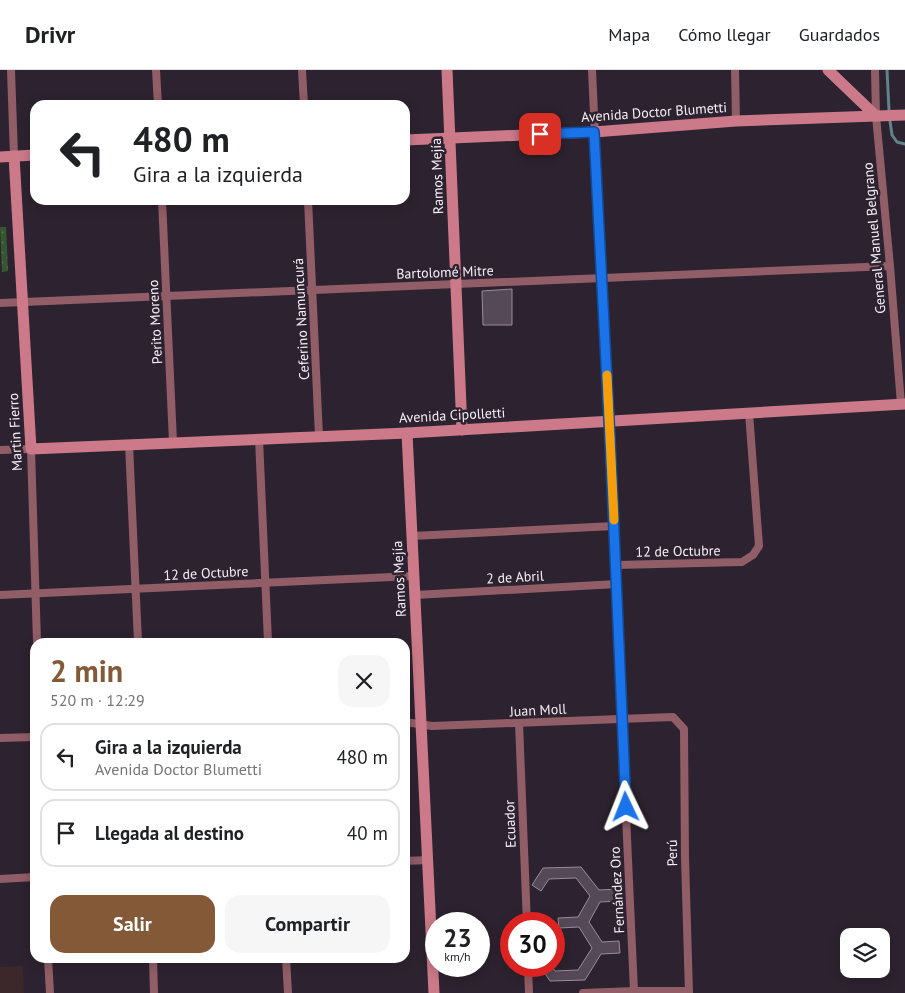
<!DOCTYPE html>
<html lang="es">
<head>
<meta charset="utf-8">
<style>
  body { margin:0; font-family:"PT Sans",sans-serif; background:#f6f6f6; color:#202124; height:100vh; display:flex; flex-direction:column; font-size:19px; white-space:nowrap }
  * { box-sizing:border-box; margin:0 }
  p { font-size:16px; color:#757577 }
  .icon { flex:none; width:28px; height:28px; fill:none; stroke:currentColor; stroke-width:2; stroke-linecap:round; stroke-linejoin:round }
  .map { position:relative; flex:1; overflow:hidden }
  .side { position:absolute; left:30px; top:568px; width:380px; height:325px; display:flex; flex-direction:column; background:#fff; border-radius:15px; box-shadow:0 2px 12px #0003 }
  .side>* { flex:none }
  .hud { position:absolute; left:30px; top:30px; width:380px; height:105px; border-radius:15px; box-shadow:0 2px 12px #0003; background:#fff; color:#202124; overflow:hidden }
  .fabs { position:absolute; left:840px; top:858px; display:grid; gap:10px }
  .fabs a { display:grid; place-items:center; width:50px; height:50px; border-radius:10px; background:#fff; box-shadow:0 2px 12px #0003; font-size:25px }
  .speed { position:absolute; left:425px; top:842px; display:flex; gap:10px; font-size:25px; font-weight:700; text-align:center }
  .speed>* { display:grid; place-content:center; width:65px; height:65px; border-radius:50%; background:#fff; box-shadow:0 2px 12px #0003; line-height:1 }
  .speed small { font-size:12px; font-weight:400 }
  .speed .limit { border:8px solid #d22; background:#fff; color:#111 }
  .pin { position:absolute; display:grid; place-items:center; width:42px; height:42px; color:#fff; margin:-21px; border-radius:10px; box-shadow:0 2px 8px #0006 }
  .me { position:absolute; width:55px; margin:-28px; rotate:358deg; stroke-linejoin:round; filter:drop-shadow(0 0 4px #0008) }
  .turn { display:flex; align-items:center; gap:18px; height:105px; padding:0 20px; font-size:22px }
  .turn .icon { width:65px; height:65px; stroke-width:2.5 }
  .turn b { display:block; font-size:35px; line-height:42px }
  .round { display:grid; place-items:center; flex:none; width:52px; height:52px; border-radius:15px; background:#f6f6f6 }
  .head { display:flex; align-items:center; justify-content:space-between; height:85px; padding:0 20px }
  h1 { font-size:30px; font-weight:600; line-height:38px; color:#835938 }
  .action { display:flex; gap:10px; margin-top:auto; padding:10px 20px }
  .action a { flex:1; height:58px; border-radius:15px; background:#835938; color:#fff; font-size:20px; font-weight:600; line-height:58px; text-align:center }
  .action a+a { background:#f6f6f6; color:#202124 }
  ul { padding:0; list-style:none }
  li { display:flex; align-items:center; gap:15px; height:68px; margin:0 10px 8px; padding:0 10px; border:2px solid #e0e0e0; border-radius:15px }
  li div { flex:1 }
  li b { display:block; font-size:19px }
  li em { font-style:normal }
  header { display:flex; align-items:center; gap:30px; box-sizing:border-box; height:70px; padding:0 25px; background:#fff; border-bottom:1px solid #e0e0e0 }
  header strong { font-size:24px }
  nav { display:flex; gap:28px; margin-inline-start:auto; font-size:18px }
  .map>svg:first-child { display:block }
  .education { fill:#3c282a }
  .garden { fill:url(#garden-dots) }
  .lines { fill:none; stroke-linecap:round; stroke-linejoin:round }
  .stream { stroke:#618488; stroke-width:3 }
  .building { fill:#554957; stroke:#998c9c }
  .street { stroke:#915d67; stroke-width:8 }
  .secondary { stroke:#cc7a8a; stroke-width:11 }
  .route-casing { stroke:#114b97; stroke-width:12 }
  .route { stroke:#1a73e8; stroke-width:9 }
  .slow { stroke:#f59e0b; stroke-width:9 }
  .labels { text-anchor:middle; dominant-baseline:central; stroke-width:5; stroke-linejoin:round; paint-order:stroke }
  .street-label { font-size:14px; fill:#f5eef7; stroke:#2d2330 }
</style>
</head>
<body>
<header>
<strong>Drivr</strong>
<nav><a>Mapa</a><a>Cómo llegar</a><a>Guardados</a></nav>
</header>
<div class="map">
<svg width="905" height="923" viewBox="0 0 905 923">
  <defs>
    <pattern id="garden-dots" width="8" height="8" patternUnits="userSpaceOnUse" patternTransform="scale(1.25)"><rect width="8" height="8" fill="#35562f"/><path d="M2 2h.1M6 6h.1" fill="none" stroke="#536f4e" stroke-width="1.8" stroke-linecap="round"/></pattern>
  </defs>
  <rect width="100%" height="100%" fill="#2d2330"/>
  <polygon class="education" points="23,896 24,923 0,923 0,897"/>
  <polygon class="garden" points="0,157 6,157 8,201 2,202"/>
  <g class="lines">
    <g class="stream">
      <polyline points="887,0 889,40"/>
      <polyline points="890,51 892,65 897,72 905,74"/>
    </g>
  </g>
  <g class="building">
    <polygon points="512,219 512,255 483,255 482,221"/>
    <polygon points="581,797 599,820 618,819 618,831 600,832 589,852 602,872 619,871 620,883 601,884 585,910 550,911 540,896 552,896 555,901 578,900 592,878 579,857 559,858 558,848 578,847 590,826 576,808 549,809 541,821 532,815 543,798"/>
  </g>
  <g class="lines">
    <g class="street">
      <polyline points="11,0 14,86"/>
      <polyline points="156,0 158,35"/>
      <polyline points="302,0 304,35"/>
      <polyline points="592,0 634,921"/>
      <polyline points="735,0 736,51"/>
      <polyline points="875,0 876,46 890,196 901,334"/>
      <polyline points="162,130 173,372"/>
      <polyline points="308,130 319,366"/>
      <polyline points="0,233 890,196"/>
      <polyline points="259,369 268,572"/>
      <polyline points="129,374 138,572"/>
      <polyline points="0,380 31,379 37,572"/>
      <polyline points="412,466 614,456"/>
      <polyline points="616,495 742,492 753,485 759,476 749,343"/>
      <polyline points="0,525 414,506"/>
      <polyline points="415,525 617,514"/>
      <polyline points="405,652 432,656 673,647 684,659 685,788 689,923"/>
      <polyline points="519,653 527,854"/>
      <polyline points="0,668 35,667"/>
      <polyline points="405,791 428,790"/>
      <polyline points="0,809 35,807"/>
      <polyline points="48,888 50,923"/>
      <polyline points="153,888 154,923"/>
      <polyline points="286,888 288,923"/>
      <polyline points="528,896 529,923"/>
      <polyline points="583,923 634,921 689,921"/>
    </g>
    <g class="secondary">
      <polyline points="447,0 462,360"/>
      <polyline points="828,0 876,46"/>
      <polyline points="405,70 594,62 736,51 905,45"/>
      <polyline points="14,86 31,379 407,363 905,334"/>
      <polyline points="0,87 35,85"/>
      <polyline points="407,363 434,923"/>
    </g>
  </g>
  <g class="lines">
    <defs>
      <polyline id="route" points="540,64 594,62 610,369 626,737"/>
    </defs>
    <use href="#route" class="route-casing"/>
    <use href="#route" class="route"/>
    <polyline class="slow" points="607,305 614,450"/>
  </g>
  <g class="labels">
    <g class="street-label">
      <text transform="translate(654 42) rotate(-4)">Avenida Doctor Blumetti</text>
      <text transform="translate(437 106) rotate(-92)">Ramos Mejía</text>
      <text transform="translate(874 168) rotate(-95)">General Manuel Belgrano</text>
      <text transform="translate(445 202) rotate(-2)">Bartolomé Mitre</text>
      <text transform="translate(301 249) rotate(-93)">Ceferino Namuncurá</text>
      <text transform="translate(155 252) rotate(-93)">Perito Moreno</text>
      <text transform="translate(452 345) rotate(-3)">Avenida Cipolletti</text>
      <text transform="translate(15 362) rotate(-93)">Martin Fierro</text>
      <text transform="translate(678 481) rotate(-1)">12 de Octubre</text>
      <text transform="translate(206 503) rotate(-3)">12 de Octubre</text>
      <text transform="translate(515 507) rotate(-3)">2 de Abril</text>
      <text transform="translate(399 509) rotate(-93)">Ramos Mejía</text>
      <text transform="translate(538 640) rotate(-3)">Juan Moll</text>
      <text transform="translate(510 754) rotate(-92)">Ecuador</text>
      <text transform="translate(672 783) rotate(-91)">Perú</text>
      <text transform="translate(617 820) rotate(-93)">Fernández Oro</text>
    </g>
  </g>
</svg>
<div class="fabs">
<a><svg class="icon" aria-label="layers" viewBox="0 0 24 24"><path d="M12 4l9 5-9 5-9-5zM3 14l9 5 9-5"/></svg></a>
</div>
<div class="speed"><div>23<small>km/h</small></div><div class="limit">30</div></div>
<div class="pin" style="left:540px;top:64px;background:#d93025"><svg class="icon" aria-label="arrive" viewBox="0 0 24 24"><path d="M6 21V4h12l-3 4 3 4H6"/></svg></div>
<svg class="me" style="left:626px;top:737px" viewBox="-20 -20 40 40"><path d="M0-17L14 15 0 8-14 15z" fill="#1a73e8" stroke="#fff" stroke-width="4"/></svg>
<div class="hud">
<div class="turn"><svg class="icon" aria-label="left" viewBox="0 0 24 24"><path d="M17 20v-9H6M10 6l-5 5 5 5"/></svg><div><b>480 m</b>Gira a la izquierda</div></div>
</div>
<section class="side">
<div class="head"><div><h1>2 min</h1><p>520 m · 12:29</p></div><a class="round"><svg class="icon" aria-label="close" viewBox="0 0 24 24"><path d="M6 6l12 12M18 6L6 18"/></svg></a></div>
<ul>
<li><svg class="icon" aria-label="left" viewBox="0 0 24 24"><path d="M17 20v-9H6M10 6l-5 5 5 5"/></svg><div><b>Gira a la izquierda</b><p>Avenida Doctor Blumetti</p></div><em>480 m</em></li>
<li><svg class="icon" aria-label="arrive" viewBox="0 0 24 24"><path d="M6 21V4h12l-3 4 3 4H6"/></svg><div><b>Llegada al destino</b></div><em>40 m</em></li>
</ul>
<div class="action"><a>Salir</a><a>Compartir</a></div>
</section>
</div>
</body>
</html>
